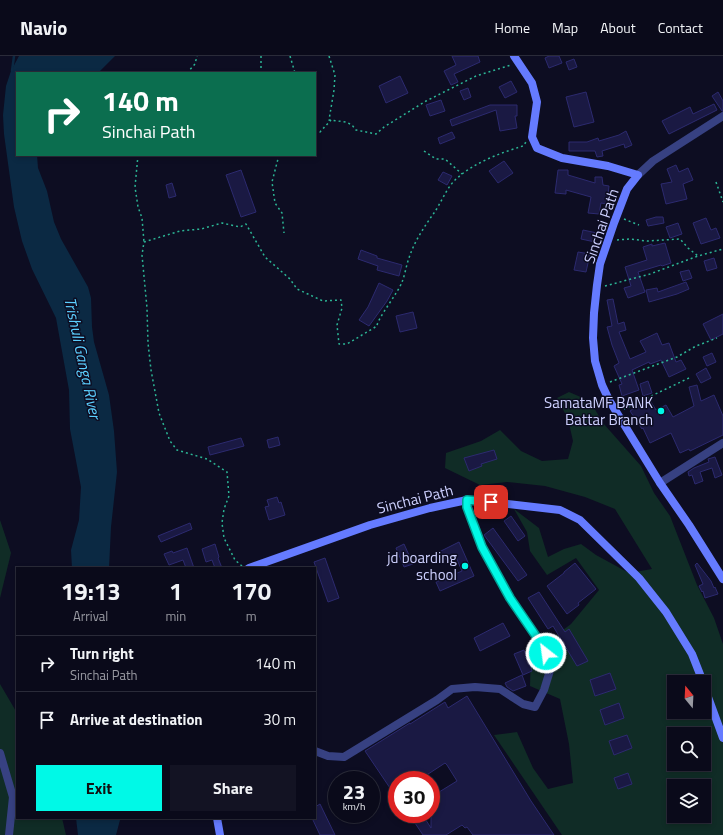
<!DOCTYPE html>
<html lang="en">
<head>
<meta charset="utf-8">
<style>
  body { margin:0; font-family:"Titillium Web",sans-serif; background:#131323; color:#f1f3f6; height:100vh; display:flex; flex-direction:column; font-size:15px; white-space:nowrap }
  * { box-sizing:border-box; margin:0 }
  p { font-size:13px; color:#999aa2 }
  .icon { flex:none; width:22px; height:22px; fill:none; stroke:currentColor; stroke-width:2; stroke-linecap:round; stroke-linejoin:round }
  .map { position:relative; flex:1; overflow:hidden }
  .drawer { position:absolute; left:16px; top:511px; width:300px; height:252px; display:flex; flex-direction:column; background:#0a0a1a; border-radius:0px; box-shadow:0 2px 6px #0003,0 0 0 1px #2a2b39 }
  .drawer>* { flex:none }
  .banner { position:absolute; left:16px; top:16px; width:300px; height:84px; border-radius:0px; box-shadow:0 2px 6px #0003,0 0 0 1px #2a2b39; background:#0b6e4f; color:#fff; overflow:hidden }
  .needle { width:26px; rotate:342deg }
  .controls { position:absolute; left:667px; top:619px; display:grid; gap:8px }
  .controls a { display:grid; place-items:center; width:44px; height:44px; border-radius:0px; background:#0a0a1a; box-shadow:0 2px 6px #0003,0 0 0 1px #2a2b39; font-size:20px }
  .speed { position:absolute; left:328px; top:715px; display:flex; gap:8px; font-size:20px; font-weight:700; text-align:center }
  .speed>* { display:grid; place-content:center; width:52px; height:52px; border-radius:50%; background:#0a0a1a; box-shadow:0 2px 6px #0003,0 0 0 1px #2a2b39; line-height:1 }
  .speed small { font-size:10px; font-weight:400 }
  .speed .limit { border:6px solid #d22; background:#fff; color:#111 }
  .pin { position:absolute; display:grid; place-items:center; width:34px; height:34px; color:#fff; margin:-17px; border-radius:8px; box-shadow:0 2px 6px #0006 }
  .me { position:absolute; width:44px; margin:-22px; rotate:330deg; stroke-linejoin:round; filter:drop-shadow(0 0 3px #0008) }
  .turn { display:flex; align-items:center; gap:14px; height:84px; padding:0 20px; font-size:18px }
  .turn .icon { width:52px; height:52px; stroke-width:2.5 }
  .turn b { display:block; font-size:28px; line-height:34px }
  .eta { display:flex; justify-content:space-evenly; align-items:center; height:68px; text-align:center }
  .eta b { font-size:24px; font-weight:700; line-height:28px }
  .action { display:flex; gap:8px; margin-top:auto; padding:8px 20px }
  .action a { flex:1; height:46px; border-radius:0px; background:#00f9e7; color:#111; font-size:16px; font-weight:700; line-height:46px; text-align:center }
  .action a+a { background:#131323; color:#f1f3f6 }
  ul { padding:0; list-style:none }
  li { display:flex; align-items:center; gap:12px; height:56px; padding:0 20px; border-top:1px solid #2a2b39 }
  li div { flex:1 }
  li b { display:block; font-size:15px }
  li em { font-style:normal }
  header { display:flex; align-items:center; gap:24px; box-sizing:border-box; height:56px; padding:0 20px; background:#0a0a1a; border-bottom:1px solid #2a2b39 }
  header strong { font-size:19px }
  nav { display:flex; gap:22px; margin-inline-start:auto; font-size:14px }
  .map>svg:first-child { display:block }
  .green { fill:#102c26; fill-rule:evenodd }
  .water { fill:#0b2943 }
  .lines { fill:none; stroke-linecap:round; stroke-linejoin:round }
  .stream { stroke:#0b2943; stroke-width:2.5 }
  .building { fill:#1a1943; stroke:#2c2a6f }
  .path { stroke:#2cb595; stroke-width:1.5; stroke-dasharray:2 3; stroke-linecap:butt }
  .street { stroke:#374182; stroke-width:8 }
  .secondary { stroke:#657bff; stroke-width:8 }
  .route-casing { stroke:#00a296; stroke-width:10 }
  .route { stroke:#00f9e7; stroke-width:7 }
  .poi-dot { fill:#00f9e7; stroke:#0d0d22; stroke-width:1.5 }
  .labels { text-anchor:middle; dominant-baseline:central; stroke-width:3; stroke-linejoin:round; paint-order:stroke }
  .street-label { font-size:15px; fill:#ced1ff; stroke:#0d0d22 }
  .poi-label { font-size:15px; fill:#ced1ff; stroke:#0d0d22; text-anchor:end }
  .water-label { font-size:16px; font-style:italic; fill:#5ccfff; stroke:#0d0d22 }
</style>
</head>
<body>
<header>
<strong>Navio</strong>
<nav><a>Home</a><a>Map</a><a>About</a><a>Contact</a></nav>
</header>
<div class="map">
<svg width="723" height="779" viewBox="0 0 723 779">
  <rect width="100%" height="100%" fill="#0d0d22"/>
  <g class="green">
    <path d="M569,336L590,345L603,367L641,410L654,437L670,460L697,529L714,562L723,588V779H562L494,679L517,676L533,712L548,733L573,727L569,688L560,643L530,630L531,598L571,568L599,534L576,502L547,519L530,495L527,476L514,453L539,472L548,501L564,493L581,488L596,499L629,517L652,513L615,453L585,441L545,430L507,426L480,429L445,412L446,397L481,385L500,374L521,395L542,405L568,403L573,385L568,363L557,342ZM674,626H704V656H674ZM674,678H704V708H674ZM674,730H704V760H674Z"/>
    <polygon points="0,464 11,497 0,542"/>
    <polygon points="0,628 17,657 17,762 62,762 66,779 0,779"/>
  </g>
  <g class="water">
    <polygon points="19,0 115,0 98,17 17,17 17,99 37,99 38,112 47,135 54,166 61,183 88,231 91,242 92,271 94,286 109,339 114,375 117,416 111,471 109,512 72,512 71,494 79,464 81,431 70,373 69,334 56,262 32,213 22,185 14,151 4,78 3,59 6,30 11,15"/>
    <polygon points="76,762 119,762 120,764 116,779 78,779"/>
  </g>
  <g class="lines">
    <polyline class="stream" points="12,15 14,0"/>
  </g>
  <g class="building">
    <polygon points="452,0 478,0 480,6 454,18 458,26 451,29 444,15 456,9"/>
    <polygon points="549,0 559,0 562,7 549,12 545,2"/>
    <polygon points="574,3 577,11 569,14 566,6"/>
    <polygon points="400,20 408,37 386,47 379,30"/>
    <polygon points="511,25 517,36 505,42 499,31"/>
    <polygon points="468,32 471,41 464,44 460,35"/>
    <polygon points="586,36 594,66 574,71 566,41"/>
    <polygon points="718,36 723,45 723,55 722,55 712,40"/>
    <polygon points="441,44 445,55 430,60 426,49"/>
    <polygon points="714,48 717,54 669,78 662,65 690,51 693,58"/>
    <polygon points="490,49 517,49 517,60 515,60 517,72 500,75 496,54 452,70 450,64"/>
    <polygon points="626,75 632,89 625,92 624,88 602,95 603,100 597,101 595,95 569,95 569,86 587,86 598,82 599,85 619,79"/>
    <polygon points="452,76 455,82 440,88 438,82"/>
    <polygon points="504,105 513,117 498,127 489,115"/>
    <polygon points="676,109 679,116 688,112 693,124 683,128 687,143 666,148 661,128 672,126 667,113"/>
    <polygon points="241,114 256,156 241,161 226,119"/>
    <polygon points="558,114 568,114 568,119 595,127 595,121 602,121 603,129 609,130 607,148 601,147 599,158 588,157 591,141 566,134 566,138 555,137"/>
    <polygon points="443,116 452,120 447,129 438,124"/>
    <polygon points="172,127 176,140 169,142 166,129"/>
    <polygon points="656,161 663,161 664,167 648,170 646,164"/>
    <polygon points="706,162 711,174 716,172 720,182 701,188 693,167"/>
    <polygon points="678,167 682,178 670,182 666,171"/>
    <polygon points="583,174 597,177 595,186 581,183"/>
    <polygon points="665,187 671,207 662,210 661,209 638,216 645,236 628,242 624,232 631,230 625,211 647,204 643,191 652,188 652,190"/>
    <polygon points="361,194 377,200 377,202 402,209 399,220 377,214 378,210 358,203"/>
    <polygon points="578,196 590,198 586,216 574,214"/>
    <polygon points="714,202 717,212 707,215 704,205"/>
    <polygon points="689,214 692,222 683,225 680,216"/>
    <polygon points="686,226 689,233 677,238 649,246 646,234 657,232 658,236"/>
    <polygon points="379,227 393,234 387,245 369,270 359,264 368,251"/>
    <polygon points="613,243 618,268 624,266 626,274 619,276 630,303 646,296 640,285 657,277 662,289 669,287 676,306 681,304 686,313 669,321 661,304 650,308 649,306 632,314 639,334 622,340 619,329 622,328 614,310 619,307 612,289 607,271 612,270 607,244"/>
    <polygon points="413,256 417,272 400,276 396,260"/>
    <polygon points="723,258 723,278 711,284 703,268"/>
    <polygon points="712,297 716,306 707,310 703,301"/>
    <polygon points="706,312 711,322 701,327 696,318"/>
    <polygon points="648,325 652,337 643,340 640,328"/>
    <polygon points="697,329 701,345 714,339 723,360 723,379 690,395 689,393 680,397 671,377 650,387 643,372 642,373 630,355 649,343 656,354 666,349 673,361 694,350 689,331"/>
    <polygon points="278,381 280,389 269,392 267,384"/>
    <polygon points="241,382 244,390 210,399 208,391"/>
    <polygon points="494,394 497,403 481,408 482,410 469,415 464,402"/>
    <polygon points="715,401 722,419 715,422 712,412 700,416 703,425 695,428 692,419 689,420 688,416 694,412 709,406 708,403"/>
    <polygon points="277,441 279,447 281,446 285,459 269,464 265,451 269,450 267,444"/>
    <polygon points="511,460 525,480 518,485 504,465"/>
    <polygon points="190,467 192,473 161,486 158,480"/>
    <polygon points="493,472 527,519 518,525 484,479"/>
    <polygon points="459,486 474,520 440,535 436,526 462,515 455,499 438,506 435,498"/>
    <polygon points="215,488 219,501 218,502 222,512 215,512 212,504 206,506 202,493"/>
    <polygon points="404,488 413,508 404,511 396,492"/>
    <polygon points="187,492 194,512 186,512 183,504 169,509 164,498 172,495 173,497"/>
    <polygon points="325,502 339,542 328,546 314,506"/>
    <polygon points="575,507 596,533 578,547 579,549 567,558 547,530 564,517 564,516"/>
    <polygon points="697,507 711,525 714,532 715,531 718,538 705,542 703,535 702,536 699,530 703,528 695,509"/>
    <polygon points="539,536 565,576 569,573 588,605 577,610 553,570 548,573 528,542"/>
    <polygon points="503,567 510,580 480,595 474,582"/>
    <polygon points="524,594 532,615 523,619 514,598"/>
    <polygon points="610,617 616,633 595,640 590,624"/>
    <polygon points="522,619 526,630 513,635 507,631 505,627"/>
    <polygon points="467,640 531,745 554,779 473,779 467,771 465,772 462,769 446,779 423,779 409,758 422,758 431,772 431,741 457,725 447,709 445,707 419,724 397,724 397,732 392,735 365,695 410,667 410,668 445,646 448,652"/>
    <polygon points="619,647 624,662 605,669 600,654"/>
    <polygon points="627,679 632,692 614,699 609,685"/>
    <polygon points="628,717 632,728 618,733 614,722"/>
    <polygon points="320,748 335,779 320,779 312,762 315,762 315,751"/>
  </g>
  <g class="lines">
    <g class="path">
      <polyline points="290,0 295,17"/>
      <polyline points="329,0 335,19 334,34 329,64 346,66 352,69 356,74 376,78 384,71 426,45 476,20 511,9"/>
      <polyline points="187,17 195,8 197,0"/>
      <polyline points="261,17 261,0"/>
      <polyline points="315,74 320,76 331,64"/>
      <polyline points="424,95 436,103 445,103 462,118"/>
      <polyline points="138,99 135,131 138,151 142,162 144,186"/>
      <polyline points="279,99 272,126 275,147 282,157 284,177"/>
      <polyline points="716,126 723,146"/>
      <polyline points="624,163 639,169"/>
      <polyline points="617,184 630,183 647,185 680,183 688,192 698,200"/>
      <polyline points="605,230 650,218 698,200 723,193"/>
      <polyline points="610,326 677,301 696,290 717,282"/>
      <polyline points="624,353 689,322"/>
      <path d="M242,510L235,504L224,482L222,467L224,453L229,440L227,416L207,403L177,394L170,385L159,357L151,314L148,287L147,252L142,199L144,186L180,175L201,173L222,167L240,171L246,168L265,201L290,223L297,233L323,245L341,244L342,252L337,269L339,288H347L377,270C377,263 398,237 402,226C405,219 406,210 409,202C414,186 424,171 434,157C441,147 446,133 455,124C473,107 500,97 523,90L526,86"/>
    </g>
    <g class="street">
      <polyline points="638,119 653,105 723,60"/>
      <polyline points="660,427 723,387"/>
      <polyline points="315,695 328,700 344,701 437,644 452,633 475,631 500,633 523,648 535,651 544,634 552,608 540,586 510,542 482,491 467,451 467,444"/>
      <polyline points="0,697 13,741 9,779"/>
    </g>
    <g class="secondary">
      <polyline points="514,0 532,27 537,46 532,81 537,92 562,102 608,110 638,119 627,133 614,167 600,208 597,229 594,257 593,282 595,305 602,329 609,344 660,427 689,469 723,523"/>
      <polyline points="249,512 370,469 430,452 467,444 491,446 560,454 580,464 639,522 666,556 692,598 703,626"/>
      <polyline points="704,630 723,682"/>
      <polyline points="217,762 220,779"/>
    </g>
  </g>
  <g class="lines">
    <defs>
      <polyline id="route" points="491,446 467,444 467,451 482,491 510,542 540,586 546,597"/>
    </defs>
    <use href="#route" class="route-casing"/>
    <use href="#route" class="route"/>
  </g>
  <g class="poi-dot">
    <circle cx="661" cy="355" r="4"/>
    <circle cx="465" cy="510" r="4"/>
  </g>
  <g class="labels">
    <g class="street-label">
      <text transform="translate(601 170) rotate(-71)">Sinchai Path</text>
      <text transform="translate(415 443) rotate(-14)">Sinchai Path</text>
    </g>
    <g class="poi-label">
      <text x="653" y="346">SamataMF BANK<tspan x="653" dy="17">Battar Branch</tspan></text>
      <text x="457" y="501">jd boarding<tspan x="457" dy="17">school</tspan></text>
    </g>
    <g class="water-label">
      <text transform="translate(83 302) rotate(78)">Trishuli Ganga River</text>
    </g>
  </g>
</svg>
<div class="controls">
<a><svg class="needle" viewBox="-14 -14 28 28"><path d="M0-13l5 13h-10z" fill="#e53935"/><path d="M0 13l5-13h-10z" fill="#999aa2"/></svg></a>
<a><svg class="icon" aria-label="search" viewBox="0 0 24 24"><circle cx="10" cy="10" r="6"/><path d="M15 15l6 6"/></svg></a>
<a><svg class="icon" aria-label="layers" viewBox="0 0 24 24"><path d="M12 4l9 5-9 5-9-5zM3 14l9 5 9-5"/></svg></a>
</div>
<div class="speed"><div>23<small>km/h</small></div><div class="limit">30</div></div>
<div class="pin" style="left:491px;top:446px;background:#d93025"><svg class="icon" aria-label="arrive" viewBox="0 0 24 24"><path d="M6 21V4h12l-3 4 3 4H6"/></svg></div>
<svg class="me" style="left:546px;top:597px" viewBox="-20 -20 40 40"><circle r="17" fill="#00f9e7" stroke="#fff" stroke-width="3"/><path d="M0-11L8 9 0 5-8 9z" fill="#fff"/></svg>
<div class="banner">
<div class="turn"><svg class="icon" aria-label="right" viewBox="0 0 24 24"><path d="M7 20v-9h11M14 6l5 5-5 5"/></svg><div><b>140 m</b>Sinchai Path</div></div>
</div>
<section class="drawer">
<div class="eta">
<div><b>19:13</b><p>Arrival</p></div>
<div><b>1</b><p>min</p></div>
<div><b>170</b><p>m</p></div>
</div>
<ul>
<li><svg class="icon" aria-label="right" viewBox="0 0 24 24"><path d="M7 20v-9h11M14 6l5 5-5 5"/></svg><div><b>Turn right</b><p>Sinchai Path</p></div><em>140 m</em></li>
<li><svg class="icon" aria-label="arrive" viewBox="0 0 24 24"><path d="M6 21V4h12l-3 4 3 4H6"/></svg><div><b>Arrive at destination</b></div><em>30 m</em></li>
</ul>
<div class="action"><a>Exit</a><a>Share</a></div>
</section>
</div>
</body>
</html>
